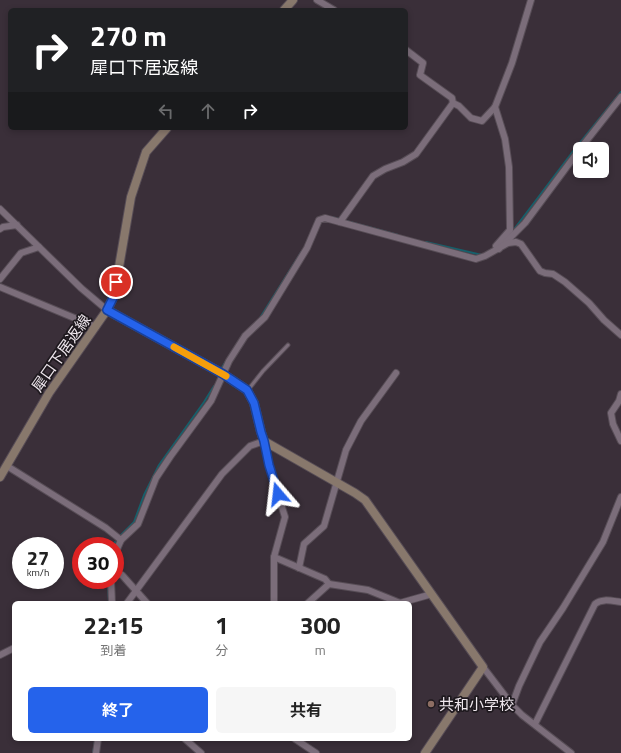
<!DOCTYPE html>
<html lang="ja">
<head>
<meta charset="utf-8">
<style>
  body { margin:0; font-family:"Titillium Web","Noto Sans JP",sans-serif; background:#f6f6f6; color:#222; height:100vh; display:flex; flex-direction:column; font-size:15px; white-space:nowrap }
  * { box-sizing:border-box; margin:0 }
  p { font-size:13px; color:#767676 }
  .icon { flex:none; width:22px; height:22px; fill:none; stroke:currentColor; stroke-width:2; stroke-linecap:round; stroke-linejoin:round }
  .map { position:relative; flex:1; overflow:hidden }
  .panel { position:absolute; left:12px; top:601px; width:400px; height:140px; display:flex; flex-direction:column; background:#fff; border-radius:6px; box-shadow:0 2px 6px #0003 }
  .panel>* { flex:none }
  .hud { position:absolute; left:8px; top:8px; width:400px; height:122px; border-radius:6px; box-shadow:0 2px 6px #0003; background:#202124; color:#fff; overflow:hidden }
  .buttons { position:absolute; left:573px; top:142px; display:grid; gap:8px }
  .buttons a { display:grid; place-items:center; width:36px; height:36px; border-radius:6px; background:#fff; box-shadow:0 2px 6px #0003; font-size:20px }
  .speed { position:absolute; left:12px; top:537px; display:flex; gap:8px; font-size:20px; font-weight:700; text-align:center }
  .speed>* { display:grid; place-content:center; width:52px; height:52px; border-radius:50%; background:#fff; box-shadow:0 2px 6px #0003; line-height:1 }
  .speed small { font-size:10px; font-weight:400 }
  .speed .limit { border:6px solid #d22; background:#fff; color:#111 }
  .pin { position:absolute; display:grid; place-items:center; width:34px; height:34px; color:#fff; margin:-17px; border:2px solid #fff; border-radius:50%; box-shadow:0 1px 4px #0007 }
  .me { position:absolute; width:44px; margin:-22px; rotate:343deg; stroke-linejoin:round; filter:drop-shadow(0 0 3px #0008) }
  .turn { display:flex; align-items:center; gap:14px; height:84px; padding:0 16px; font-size:18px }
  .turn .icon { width:52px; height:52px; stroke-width:2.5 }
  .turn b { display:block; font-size:28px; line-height:34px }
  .lanes { display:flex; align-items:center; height:38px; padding:0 16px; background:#0003; justify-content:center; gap:20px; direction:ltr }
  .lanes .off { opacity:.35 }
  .eta { display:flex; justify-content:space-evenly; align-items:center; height:68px; text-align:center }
  .eta b { font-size:24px; font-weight:700; line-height:28px }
  .primary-button { display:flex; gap:8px; margin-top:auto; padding:8px 16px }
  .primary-button a { flex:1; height:46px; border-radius:6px; background:#2563eb; color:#fff; font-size:16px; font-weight:700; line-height:46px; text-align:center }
  .primary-button a+a { background:#f6f6f6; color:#222 }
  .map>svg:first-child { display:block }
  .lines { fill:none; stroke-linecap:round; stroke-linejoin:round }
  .stream { stroke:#16606b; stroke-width:2 }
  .lane-casing { stroke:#574d56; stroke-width:5 }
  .street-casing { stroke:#574d56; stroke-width:8 }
  .secondary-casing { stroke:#574d56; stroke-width:10 }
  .lane { stroke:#7b6d7a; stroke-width:3 }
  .street { stroke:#7b6d7a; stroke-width:6 }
  .secondary { stroke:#88786c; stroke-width:8 }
  .route-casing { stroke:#184099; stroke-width:10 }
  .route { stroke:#2563eb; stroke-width:7 }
  .slow { stroke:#f59e0b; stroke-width:7 }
  .education-dot { fill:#8d6e63; stroke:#1e191e; stroke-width:1.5 }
  .labels { text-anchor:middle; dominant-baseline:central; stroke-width:3.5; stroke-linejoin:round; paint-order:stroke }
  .street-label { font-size:15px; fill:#efe7ee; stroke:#1e191e }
  .poi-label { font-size:15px; fill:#efe7ee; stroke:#1e191e; text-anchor:start }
</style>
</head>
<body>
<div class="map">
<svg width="621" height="753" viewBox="0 0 621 753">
  <rect width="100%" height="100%" fill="#3a2f39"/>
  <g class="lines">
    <g class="stream">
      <polyline points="331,217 398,235"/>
      <polyline points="512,232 571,154 621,92"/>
      <polyline points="426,242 482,255"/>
      <polyline points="260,318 302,251"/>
      <polyline points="221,369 226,361"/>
      <polyline points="121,535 134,522 144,495 159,465 204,402 214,386"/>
      <polyline points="113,546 115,542"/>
      <polyline points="108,580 109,603"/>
      <polyline points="93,753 95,742"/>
    </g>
    <defs>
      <polyline id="lane" points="248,390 263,371 288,345"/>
      <g id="street">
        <polyline points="317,0 334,10"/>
        <polyline points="406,50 423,63 420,75 452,98 453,103 459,106 471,118 482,121 495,107 512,63 531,0"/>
        <polyline points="495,107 505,139 509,167 510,230 496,246 499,249"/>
        <polyline points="580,149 621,97"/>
        <polyline points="0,209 81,288 107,310"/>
        <polyline points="340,222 373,176 385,169 403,162 416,154 453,103"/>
        <polyline points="0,229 3,227 17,225"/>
        <polyline points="503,245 525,223 580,149"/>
        <polyline points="0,279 21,253 39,247"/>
        <polyline points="0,287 96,327"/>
        <polyline points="621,394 619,401 611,413 613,424 621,441"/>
        <polyline points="7,466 106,528 121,540 138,524 156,478 170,457 211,401 229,361 245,336 265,317 307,248 319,220 325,218 476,259 485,256 508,243 516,242 521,244 540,271 545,273 553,274 565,282 589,303 604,320 621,335"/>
        <polyline points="115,554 121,540"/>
        <polyline points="274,557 325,579 329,584"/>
        <polyline points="299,568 304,544 324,526 346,450 361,421 396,373"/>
        <polyline points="115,573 122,575 147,603"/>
        <polyline points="111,580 112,603"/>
        <polyline points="127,603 222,474 250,446 264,441 269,465 285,517 274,557 274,603"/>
        <polyline points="308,603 329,584 368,590 400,603 432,594"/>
        <polyline points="0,655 14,648"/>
        <polyline points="483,667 512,705 522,715 571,753"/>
        <polyline points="512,705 519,686 540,642 563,608 603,542 621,497"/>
        <path d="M535,724L595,604C602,598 612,601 621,602"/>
        <polyline points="185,739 201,753"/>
        <polyline points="295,739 316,753"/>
        <polyline points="96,753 98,739"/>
      </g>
      <g id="secondary">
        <polyline points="284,10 293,0"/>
        <polyline points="107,310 223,374 247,390 254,403 261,432 264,441 355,493 365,500 483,667 425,753"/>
        <polyline points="0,477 49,393 107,310 114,296 131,197 146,152 167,128"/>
      </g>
    </defs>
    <use href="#lane" class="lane-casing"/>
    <use href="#street" class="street-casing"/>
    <use href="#secondary" class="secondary-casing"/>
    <use href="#lane" class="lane"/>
    <use href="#street" class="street"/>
    <use href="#secondary" class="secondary"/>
  </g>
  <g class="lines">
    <defs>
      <polyline id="route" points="116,282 114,296 107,310 223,374 247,390 254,403 261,432 264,441 269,465 278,494"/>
    </defs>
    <use href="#route" class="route-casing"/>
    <use href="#route" class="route"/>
    <polyline class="slow" points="174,347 226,376"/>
  </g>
  <circle class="education-dot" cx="431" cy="704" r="4"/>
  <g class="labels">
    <g class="street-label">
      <text transform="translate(61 353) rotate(-55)">犀口下居返線</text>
    </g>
    <g class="poi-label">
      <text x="439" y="704">共和小学校</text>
    </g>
  </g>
</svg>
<div class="buttons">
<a><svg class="icon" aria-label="sound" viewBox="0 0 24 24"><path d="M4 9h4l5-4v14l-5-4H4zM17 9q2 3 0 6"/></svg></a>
</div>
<div class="speed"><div>27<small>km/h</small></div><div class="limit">30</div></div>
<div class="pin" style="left:116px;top:282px;background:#d93025"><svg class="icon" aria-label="arrive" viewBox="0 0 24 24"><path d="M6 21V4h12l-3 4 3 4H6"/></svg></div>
<svg class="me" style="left:278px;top:494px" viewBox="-20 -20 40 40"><path d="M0-17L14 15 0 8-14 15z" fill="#2563eb" stroke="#fff" stroke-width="4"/></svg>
<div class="hud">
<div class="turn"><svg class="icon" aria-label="right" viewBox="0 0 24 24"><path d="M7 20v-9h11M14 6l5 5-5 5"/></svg><div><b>270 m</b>犀口下居返線</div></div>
<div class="lanes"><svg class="icon off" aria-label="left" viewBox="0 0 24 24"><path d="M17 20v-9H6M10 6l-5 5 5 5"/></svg><svg class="icon off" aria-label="ahead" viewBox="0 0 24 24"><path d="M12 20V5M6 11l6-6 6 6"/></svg><svg class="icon" aria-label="right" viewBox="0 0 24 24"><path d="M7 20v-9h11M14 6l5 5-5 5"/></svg></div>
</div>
<section class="panel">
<div class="eta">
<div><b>22:15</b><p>到着</p></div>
<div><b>1</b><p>分</p></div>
<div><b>300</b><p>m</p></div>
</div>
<div class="primary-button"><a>終了</a><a>共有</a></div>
</section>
</div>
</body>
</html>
